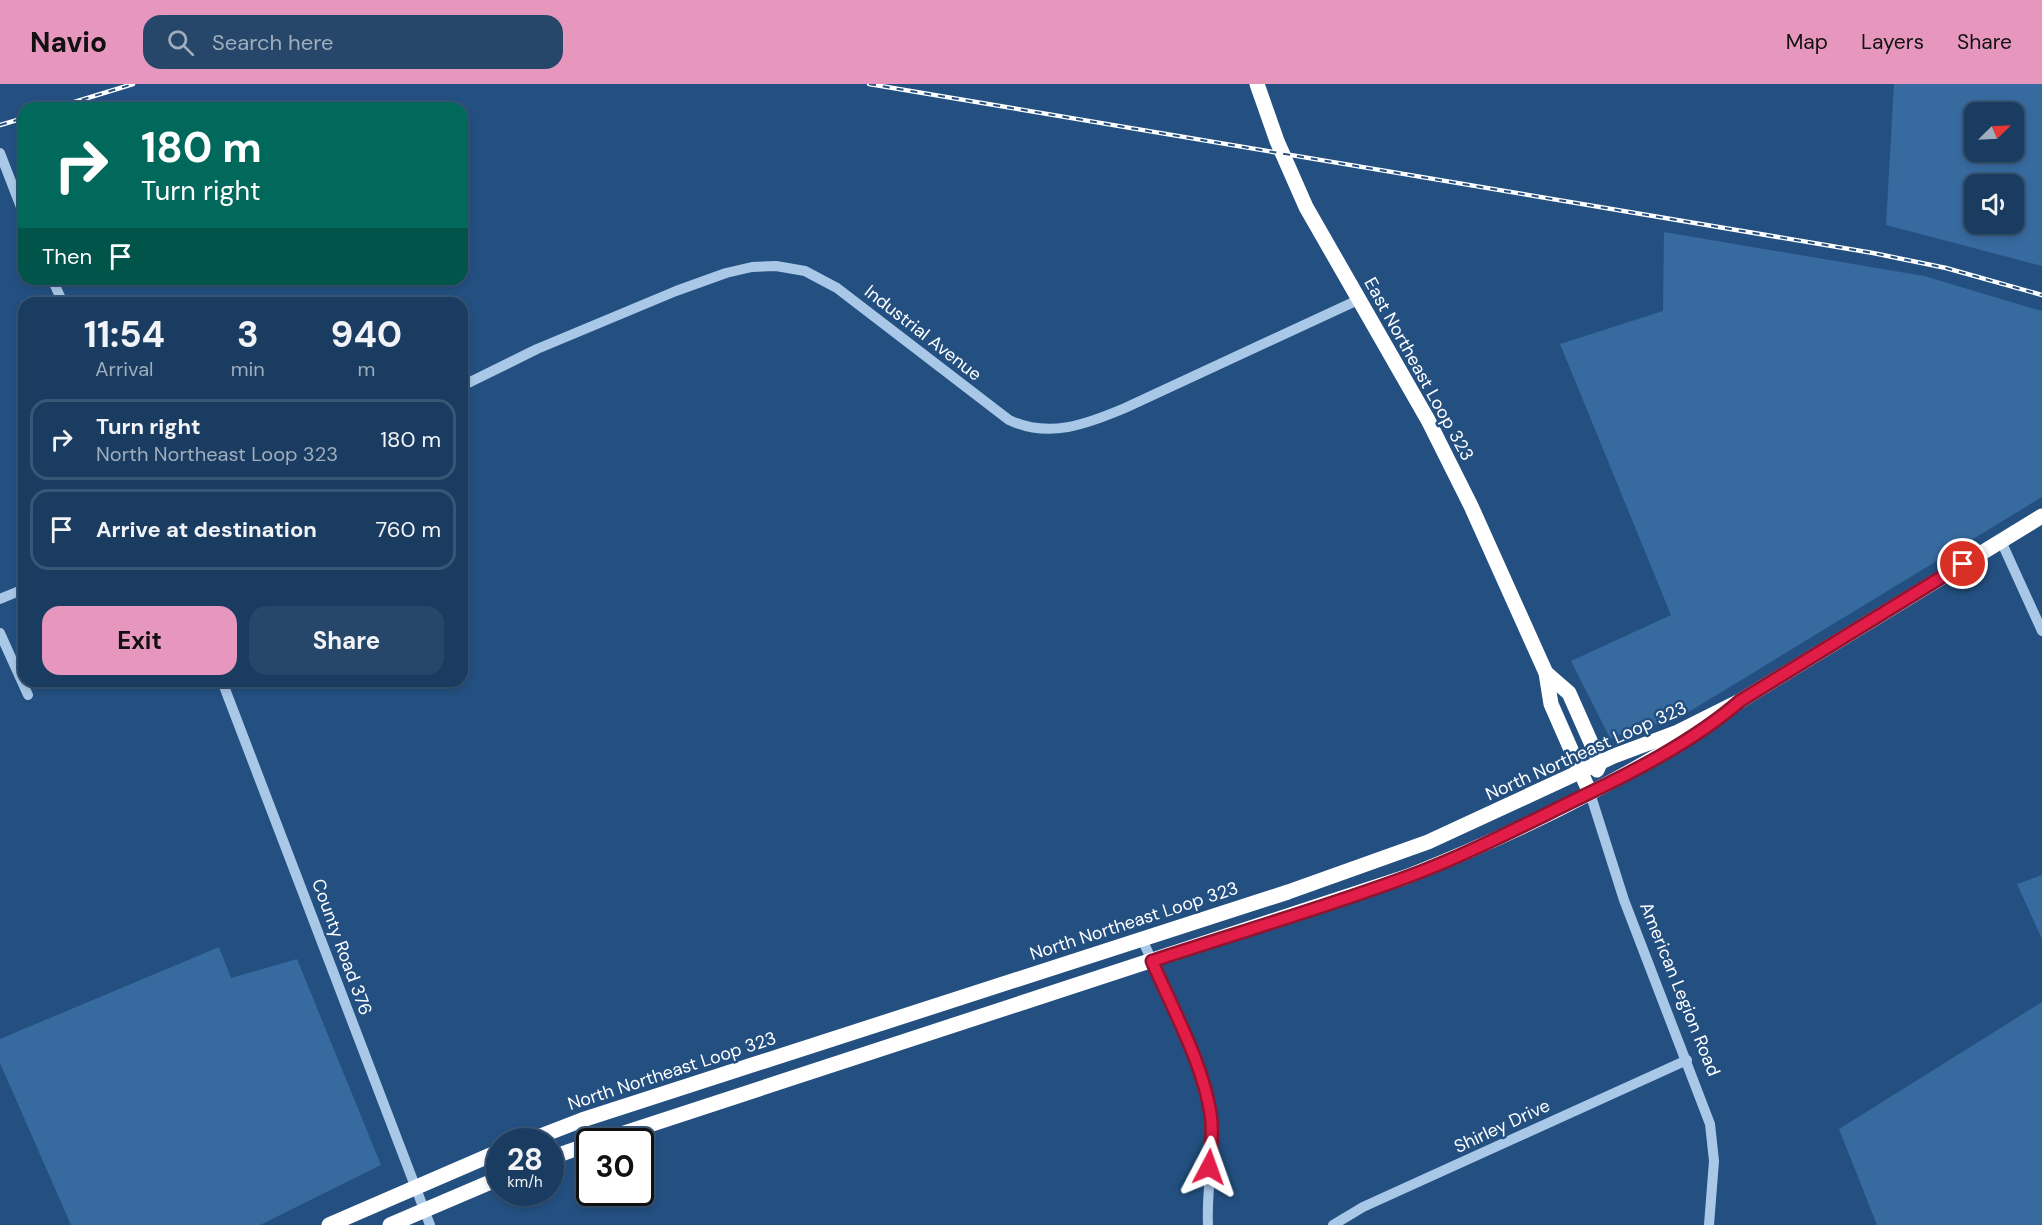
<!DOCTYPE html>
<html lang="en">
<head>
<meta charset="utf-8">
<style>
  body { margin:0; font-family:"DM Sans",sans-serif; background:#27476a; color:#f1f3f6; height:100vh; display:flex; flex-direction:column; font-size:22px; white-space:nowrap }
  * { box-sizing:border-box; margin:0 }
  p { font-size:20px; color:#9fadbd }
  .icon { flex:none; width:33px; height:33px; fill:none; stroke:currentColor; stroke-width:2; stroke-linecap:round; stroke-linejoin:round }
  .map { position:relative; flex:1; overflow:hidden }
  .details { position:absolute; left:18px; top:213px; width:450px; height:390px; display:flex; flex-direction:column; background:#1a3c61; border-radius:18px; box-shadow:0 3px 9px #0003,0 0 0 2px #385676 }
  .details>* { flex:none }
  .hud { position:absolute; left:18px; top:18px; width:450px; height:183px; border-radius:18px; box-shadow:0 3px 9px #0003,0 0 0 2px #385676; background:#00695c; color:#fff; overflow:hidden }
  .needle { width:39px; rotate:66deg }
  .buttons { position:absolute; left:1964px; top:18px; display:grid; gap:12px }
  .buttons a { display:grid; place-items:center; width:60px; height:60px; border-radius:12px; background:#1a3c61; box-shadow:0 3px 9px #0003,0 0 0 2px #385676; font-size:30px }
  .speed { position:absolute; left:486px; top:1044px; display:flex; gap:12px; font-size:30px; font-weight:700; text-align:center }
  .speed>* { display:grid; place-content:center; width:78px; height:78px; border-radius:50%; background:#1a3c61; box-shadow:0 3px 9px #0003,0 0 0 2px #385676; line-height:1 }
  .speed small { font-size:15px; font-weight:400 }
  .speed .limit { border:3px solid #111; border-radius:9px; background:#fff; color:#111 }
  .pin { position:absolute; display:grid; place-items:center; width:51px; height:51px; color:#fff; margin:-26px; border:3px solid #fff; border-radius:50%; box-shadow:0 2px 6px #0007 }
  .me { position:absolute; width:66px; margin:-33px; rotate:4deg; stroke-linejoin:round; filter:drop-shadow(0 0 4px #0008) }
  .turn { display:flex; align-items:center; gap:21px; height:126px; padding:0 24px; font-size:27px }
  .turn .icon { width:78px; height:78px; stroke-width:2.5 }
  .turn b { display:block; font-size:42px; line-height:51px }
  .then { display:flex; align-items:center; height:57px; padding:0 24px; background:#0003; gap:12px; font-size:22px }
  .eta { display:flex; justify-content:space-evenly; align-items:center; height:102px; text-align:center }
  .eta b { font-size:36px; font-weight:700; line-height:42px }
  .action { display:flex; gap:12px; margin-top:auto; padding:12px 24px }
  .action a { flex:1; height:69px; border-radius:18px; background:#e797bd; color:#111; font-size:24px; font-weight:700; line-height:69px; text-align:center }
  .action a+a { background:#27476a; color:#f1f3f6 }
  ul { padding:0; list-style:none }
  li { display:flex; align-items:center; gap:18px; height:81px; margin:0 12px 9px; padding:0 12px; border:3px solid #385676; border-radius:18px }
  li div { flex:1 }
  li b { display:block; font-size:22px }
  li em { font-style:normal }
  header { display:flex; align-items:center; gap:36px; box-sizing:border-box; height:84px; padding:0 30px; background:#e797bd; color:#111 }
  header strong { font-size:28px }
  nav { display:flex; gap:33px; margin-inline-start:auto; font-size:21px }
  .search { width:420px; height:54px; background:#27476a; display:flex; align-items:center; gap:15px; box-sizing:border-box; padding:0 21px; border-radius:18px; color:#9fadbd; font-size:22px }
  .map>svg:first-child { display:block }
  .green { fill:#376a9f; fill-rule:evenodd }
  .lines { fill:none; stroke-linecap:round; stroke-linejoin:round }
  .minor { stroke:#a9c8e7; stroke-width:10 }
  .highway { stroke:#fff; stroke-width:15 }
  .rail-casing { stroke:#fff; stroke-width:4.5 }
  .rail { stroke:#235081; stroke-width:2; stroke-dasharray:7; stroke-linecap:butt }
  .route-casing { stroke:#92132f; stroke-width:15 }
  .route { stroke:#e11d48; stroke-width:10 }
  .labels { text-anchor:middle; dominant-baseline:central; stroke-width:5; stroke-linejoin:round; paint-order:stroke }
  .street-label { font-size:18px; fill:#fff; stroke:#235081 }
</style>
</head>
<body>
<header>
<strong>Navio</strong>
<div class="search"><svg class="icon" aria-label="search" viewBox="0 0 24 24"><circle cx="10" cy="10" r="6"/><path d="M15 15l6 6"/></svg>Search here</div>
<nav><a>Map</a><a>Layers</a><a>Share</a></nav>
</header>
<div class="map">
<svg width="2042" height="1141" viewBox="0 0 2042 1141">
  <rect width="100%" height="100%" fill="#235081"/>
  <g class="green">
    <path d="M1894,0H2042V182L1886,141ZM1974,28H2013V68H1974ZM1974,100H2013V140H1974Z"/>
    <polygon points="1664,148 1924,192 2042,227 2042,413 1682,632 1610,654 1571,577 1671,531 1560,260 1663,227"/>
    <polygon points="2042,791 2042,855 2017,800"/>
    <polygon points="219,863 231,894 297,875 381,1081 260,1141 71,1141 0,979 0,955"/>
    <polygon points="2042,918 2042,1141 1877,1141 1839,1045"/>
  </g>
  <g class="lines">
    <g class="minor">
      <polyline points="0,69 24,131"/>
      <polyline points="52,195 63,219"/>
      <path d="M462,302L537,265L676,207L726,189L752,183L776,182L805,187L837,204L1009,336C1049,355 1087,340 1125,324L1358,216"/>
      <polyline points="2001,457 2042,547"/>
      <polyline points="0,515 24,505"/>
      <polyline points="0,549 28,611"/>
      <polyline points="222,597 430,1141"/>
      <polyline points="1590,709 1624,816 1710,1040 1714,1077 1709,1141"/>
      <path d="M1142,855C1164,905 1206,982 1211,1035C1215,1070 1206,1106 1208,1141"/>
      <polyline points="1333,1141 1363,1123 1687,976"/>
    </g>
    <g class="highway">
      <polyline points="1257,0 1277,57 1306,123 1428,336 1471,422 1546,589 1551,620 1590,709"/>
      <polyline points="1546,589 1569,609 1600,679 1597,686"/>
      <polyline points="525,1058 582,1036 1288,808 1428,758 1614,672 1678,648 1740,617 2042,432"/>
      <path d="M597,1058L1406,793C1505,754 1603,706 1694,650"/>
      <polyline points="550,1074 590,1060"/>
      <polyline points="329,1141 500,1067"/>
      <polyline points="390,1141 500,1094"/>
    </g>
    <defs>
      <g id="rail">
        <polyline points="869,0 1873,169 1946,184 2042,211"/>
        <polyline points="55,24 133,0"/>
        <polyline points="0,41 24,34"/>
      </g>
    </defs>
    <use href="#rail" class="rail-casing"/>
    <use href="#rail" class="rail"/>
  </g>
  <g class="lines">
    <defs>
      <path id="route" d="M1209,1083C1211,1067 1213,1049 1211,1033C1204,981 1172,924 1152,877C1237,849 1323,824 1407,793C1464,772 1518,744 1573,717C1629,690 1693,658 1740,617L1963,480"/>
    </defs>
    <use href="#route" class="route-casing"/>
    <use href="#route" class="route"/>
  </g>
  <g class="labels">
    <g class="street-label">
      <text transform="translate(923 249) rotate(38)">Industrial Avenue</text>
      <text transform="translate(1419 285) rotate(61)">East Northeast Loop 323</text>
      <text transform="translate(1586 667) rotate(-24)">North Northeast Loop 323</text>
      <text transform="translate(1134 837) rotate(-18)">North Northeast Loop 323</text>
      <text transform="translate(342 863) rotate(70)">County Road 376</text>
      <text transform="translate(1680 905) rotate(68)">American Legion Road</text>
      <text transform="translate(672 987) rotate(-18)">North Northeast Loop 323</text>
      <text transform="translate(1502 1042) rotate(-25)">Shirley Drive</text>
    </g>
  </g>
</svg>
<div class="buttons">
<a><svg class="needle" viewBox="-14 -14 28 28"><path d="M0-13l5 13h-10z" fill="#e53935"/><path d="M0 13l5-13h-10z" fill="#9fadbd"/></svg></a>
<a><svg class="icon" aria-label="sound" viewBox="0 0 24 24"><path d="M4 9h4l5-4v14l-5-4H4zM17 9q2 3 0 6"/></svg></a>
</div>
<div class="speed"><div>28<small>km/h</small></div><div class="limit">30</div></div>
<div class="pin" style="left:1963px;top:480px;background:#d93025"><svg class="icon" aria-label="arrive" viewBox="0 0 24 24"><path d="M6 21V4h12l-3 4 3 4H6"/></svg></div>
<svg class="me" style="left:1209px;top:1083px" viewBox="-20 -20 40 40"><path d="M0-17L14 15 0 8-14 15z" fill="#e11d48" stroke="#fff" stroke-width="4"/></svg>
<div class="hud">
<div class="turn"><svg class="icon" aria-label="right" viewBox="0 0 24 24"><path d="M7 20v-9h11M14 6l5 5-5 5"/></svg><div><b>180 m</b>Turn right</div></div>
<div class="then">Then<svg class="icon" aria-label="arrive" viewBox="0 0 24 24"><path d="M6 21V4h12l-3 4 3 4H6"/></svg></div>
</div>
<section class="details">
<div class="eta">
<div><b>11:54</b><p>Arrival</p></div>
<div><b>3</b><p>min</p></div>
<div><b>940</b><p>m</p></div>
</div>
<ul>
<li><svg class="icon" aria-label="right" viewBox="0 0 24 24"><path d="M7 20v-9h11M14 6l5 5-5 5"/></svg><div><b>Turn right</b><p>North Northeast Loop 323</p></div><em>180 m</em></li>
<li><svg class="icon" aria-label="arrive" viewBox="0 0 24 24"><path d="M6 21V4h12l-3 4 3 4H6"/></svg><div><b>Arrive at destination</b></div><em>760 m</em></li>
</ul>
<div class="action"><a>Exit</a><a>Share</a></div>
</section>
</div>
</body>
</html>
